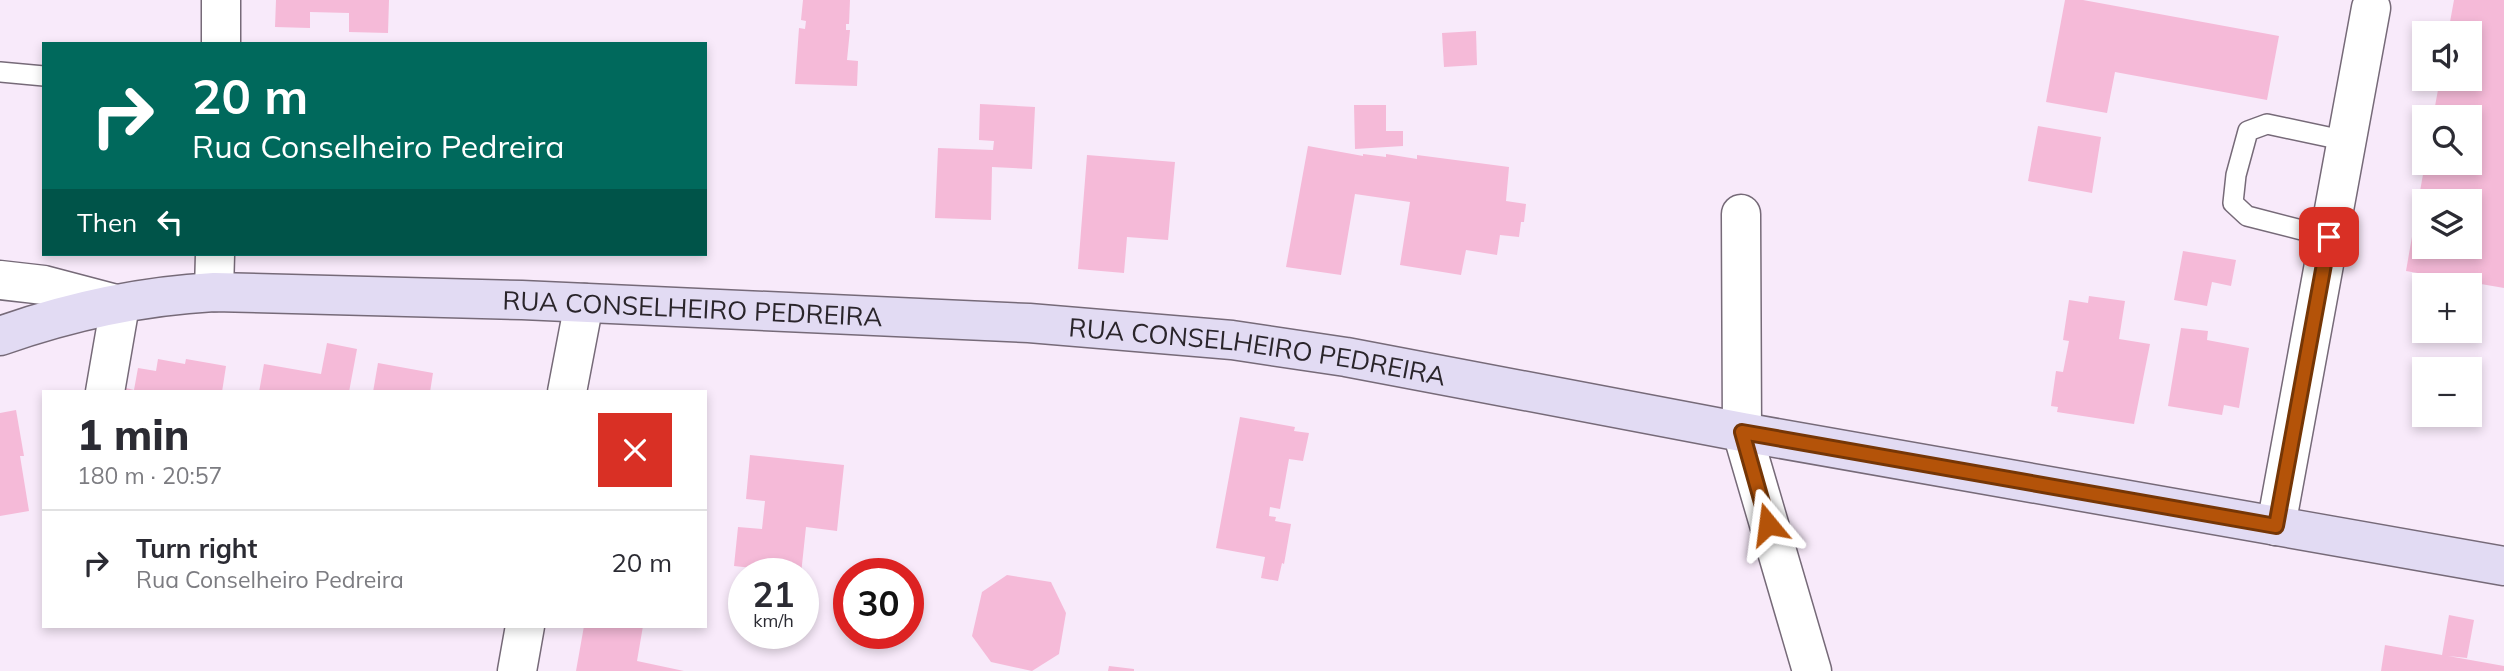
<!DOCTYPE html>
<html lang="en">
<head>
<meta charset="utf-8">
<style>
  body { margin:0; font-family:Mulish,sans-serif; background:#f2f2f3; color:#2b2b33; height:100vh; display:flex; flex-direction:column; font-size:26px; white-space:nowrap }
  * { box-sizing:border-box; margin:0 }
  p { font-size:23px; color:#7c7c81 }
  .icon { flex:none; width:38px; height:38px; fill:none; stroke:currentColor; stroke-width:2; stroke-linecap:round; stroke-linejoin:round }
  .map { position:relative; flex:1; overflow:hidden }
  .drawer { position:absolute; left:42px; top:390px; width:665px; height:238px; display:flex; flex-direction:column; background:#fff; border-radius:0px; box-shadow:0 4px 10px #0003 }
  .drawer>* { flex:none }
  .banner { position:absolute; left:42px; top:42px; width:665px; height:214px; border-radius:0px; box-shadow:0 4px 10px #0003; background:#00695c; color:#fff; overflow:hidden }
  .controls { position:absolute; left:2412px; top:21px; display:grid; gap:14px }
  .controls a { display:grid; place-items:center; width:70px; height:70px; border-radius:0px; background:#fff; box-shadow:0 4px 10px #0003; font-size:35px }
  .speed { position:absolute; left:728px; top:558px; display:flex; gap:14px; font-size:35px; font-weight:700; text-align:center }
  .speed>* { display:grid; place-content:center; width:91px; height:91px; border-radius:50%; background:#fff; box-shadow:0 4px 10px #0003; line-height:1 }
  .speed small { font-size:18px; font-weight:400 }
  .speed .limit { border:10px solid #d22; background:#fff; color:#111 }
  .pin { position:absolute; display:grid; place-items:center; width:60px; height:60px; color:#fff; margin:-30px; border-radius:14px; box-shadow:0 4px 10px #0006 }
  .me { position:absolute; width:77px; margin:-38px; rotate:344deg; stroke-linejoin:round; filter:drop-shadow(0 0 5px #0008) }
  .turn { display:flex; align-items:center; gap:24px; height:147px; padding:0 35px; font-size:32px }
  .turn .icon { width:91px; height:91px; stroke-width:2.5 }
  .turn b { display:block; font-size:49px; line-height:60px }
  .then { display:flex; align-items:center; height:66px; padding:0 35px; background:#0003; gap:14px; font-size:26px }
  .round { display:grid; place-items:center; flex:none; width:74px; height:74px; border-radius:0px; background:#f2f2f3 }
  .head { display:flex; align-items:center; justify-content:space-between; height:119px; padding:0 35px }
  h1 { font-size:42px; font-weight:800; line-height:52px }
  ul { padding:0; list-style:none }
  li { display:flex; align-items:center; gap:21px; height:105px; padding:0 35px; border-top:2px solid #e1e1e2 }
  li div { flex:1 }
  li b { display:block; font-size:26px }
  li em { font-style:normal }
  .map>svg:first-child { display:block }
  .building { fill:#f5bad8; fill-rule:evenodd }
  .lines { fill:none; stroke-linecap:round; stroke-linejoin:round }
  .lane-casing { stroke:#766a78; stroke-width:22 }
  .street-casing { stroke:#766a78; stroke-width:41 }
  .secondary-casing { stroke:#766a78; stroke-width:41 }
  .lane { stroke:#fff; stroke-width:19 }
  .street { stroke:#fff; stroke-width:38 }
  .secondary { stroke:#e2dbf3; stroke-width:38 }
  .route-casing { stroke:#753606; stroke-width:18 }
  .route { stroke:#b45309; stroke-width:12 }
  .labels { text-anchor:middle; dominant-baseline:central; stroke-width:7; stroke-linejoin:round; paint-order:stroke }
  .street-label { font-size:26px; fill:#2a252b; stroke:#f8eafa }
</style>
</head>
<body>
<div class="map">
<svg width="2504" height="671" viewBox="0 0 2504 671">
  <rect width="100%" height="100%" fill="#f8eafa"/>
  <g class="building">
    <polygon points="276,0 389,0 388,33 349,32 349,13 310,12 310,28 275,27"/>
    <polygon points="803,0 850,0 849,24 846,24 846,30 850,30 847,60 858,61 857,86 795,84 799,28 805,29 806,21 801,20"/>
    <polygon points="2065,0 2083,0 2279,36 2267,100 2115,72 2107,113 2046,102"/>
    <path d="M2454,0H2504V288L2406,271L2425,163H2469V117H2433L2440,79H2469V33H2448ZM2424,201H2469V247H2424Z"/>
    <polygon points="1476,31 1477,65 1444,67 1442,33"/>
    <polygon points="980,104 1035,107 1032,169 992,167 991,220 935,218 938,148 993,150 994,141 979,140"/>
    <polygon points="1354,105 1386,105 1386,131 1403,131 1403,146 1355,149"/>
    <polygon points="2038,126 2101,137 2092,193 2028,181"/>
    <polygon points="1308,146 1363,156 1363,154 1386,157 1386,154 1417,159 1417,155 1509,167 1506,201 1526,204 1524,222 1521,222 1519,237 1500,235 1497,255 1466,250 1461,275 1400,265 1410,202 1355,194 1341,275 1286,267"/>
    <polygon points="1087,155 1175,162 1168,240 1127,237 1124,273 1078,269"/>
    <polygon points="2183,251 2236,260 2231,286 2212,282 2207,306 2174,300"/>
    <polygon points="2089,296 2125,301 2119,339 2150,344 2134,424 2057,412 2058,407 2051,406 2056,371 2063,372 2069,341 2063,340 2069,300 2088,303"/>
    <polygon points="2181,328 2208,331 2207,340 2249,348 2239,408 2224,405 2222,415 2168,406"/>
    <polygon points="327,343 357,349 349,392 259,392 264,364 321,374"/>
    <polygon points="158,359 185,364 186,359 226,366 222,392 125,392 126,388 134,390 138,368 156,371"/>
    <polygon points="378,363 433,373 430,392 373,392"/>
    <polygon points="16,410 24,456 20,456 29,511 0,516 0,413"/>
    <polygon points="1240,417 1295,427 1294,431 1309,433 1303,461 1289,459 1280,509 1270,507 1269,516 1276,517 1275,521 1291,524 1284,564 1282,563 1278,581 1261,578 1265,557 1216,548"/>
    <polygon points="750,455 844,465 837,531 806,527 801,574 770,574 771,570 734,566 738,527 762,529 765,501 746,499"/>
    <polygon points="1007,575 1051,582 1066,613 1059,654 1032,671 991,662 972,636 982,592"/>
    <polygon points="2449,615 2474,620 2467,658 2448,656 2504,666 2504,671 2381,671 2385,645 2442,655"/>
    <polygon points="584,626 643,626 637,661 684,671 576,671"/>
    <polygon points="1109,666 1134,669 1134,671 1108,671"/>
  </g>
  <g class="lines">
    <defs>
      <g id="lane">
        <polyline points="0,72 44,76"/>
        <polyline points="2329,237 2247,216 2233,203 2236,175 2248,131 2267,124 2347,141"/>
      </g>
      <g id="street">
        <polyline points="221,44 221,0"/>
        <polyline points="1741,214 1742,432 1812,671"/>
        <polyline points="0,280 44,285 120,305 105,392"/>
        <polyline points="214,292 215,254"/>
        <polyline points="567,392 584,303"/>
        <polyline points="2276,526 2371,8"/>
        <polyline points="517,671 525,626"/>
      </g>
      <g id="secondary">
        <path id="s1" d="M0,336C68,312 141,296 214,292L522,300L1029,323L1232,340L1346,357L1742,432L2504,566"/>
      </g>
    </defs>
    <use href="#lane" class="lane-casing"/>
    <use href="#street" class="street-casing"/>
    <use href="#secondary" class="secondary-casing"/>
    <use href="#lane" class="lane"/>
    <use href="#street" class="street"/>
    <use href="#secondary" class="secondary"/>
  </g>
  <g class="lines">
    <defs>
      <polyline id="route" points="1768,524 1742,432 2276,526 2329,237"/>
    </defs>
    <use href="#route" class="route-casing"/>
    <use href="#route" class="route"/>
  </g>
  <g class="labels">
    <g class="street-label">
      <text stroke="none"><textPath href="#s1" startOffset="698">RUA CONSELHEIRO PEDREIRA</textPath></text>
      <text stroke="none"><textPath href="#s1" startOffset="1265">RUA CONSELHEIRO PEDREIRA</textPath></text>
    </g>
  </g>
</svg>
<div class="controls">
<a><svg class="icon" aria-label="sound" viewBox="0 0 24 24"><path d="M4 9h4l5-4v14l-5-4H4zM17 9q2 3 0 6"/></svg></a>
<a><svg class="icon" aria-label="search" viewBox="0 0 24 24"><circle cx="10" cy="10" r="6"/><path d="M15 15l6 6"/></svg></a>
<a><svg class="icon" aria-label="layers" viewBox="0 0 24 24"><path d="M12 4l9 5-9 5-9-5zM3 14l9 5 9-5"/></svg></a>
<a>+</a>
<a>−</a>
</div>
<div class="speed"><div>21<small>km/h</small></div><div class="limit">30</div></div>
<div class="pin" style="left:2329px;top:237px;background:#d93025"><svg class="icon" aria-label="arrive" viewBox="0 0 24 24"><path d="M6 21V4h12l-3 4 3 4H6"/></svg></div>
<svg class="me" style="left:1768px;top:524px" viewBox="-20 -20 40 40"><path d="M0-17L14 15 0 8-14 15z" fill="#b45309" stroke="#fff" stroke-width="4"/></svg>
<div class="banner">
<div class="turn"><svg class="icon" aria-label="right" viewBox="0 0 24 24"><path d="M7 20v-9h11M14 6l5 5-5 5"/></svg><div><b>20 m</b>Rua Conselheiro Pedreira</div></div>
<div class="then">Then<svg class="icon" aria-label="left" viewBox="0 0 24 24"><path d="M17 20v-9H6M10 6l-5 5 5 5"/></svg></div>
</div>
<section class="drawer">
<div class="head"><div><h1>1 min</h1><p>180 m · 20:57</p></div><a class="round" style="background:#d93025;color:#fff"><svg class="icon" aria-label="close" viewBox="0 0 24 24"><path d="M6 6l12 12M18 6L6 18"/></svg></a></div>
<ul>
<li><svg class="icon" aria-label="right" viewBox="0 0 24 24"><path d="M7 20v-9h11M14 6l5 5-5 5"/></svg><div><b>Turn right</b><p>Rua Conselheiro Pedreira</p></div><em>20 m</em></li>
</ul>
</section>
</div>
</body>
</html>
